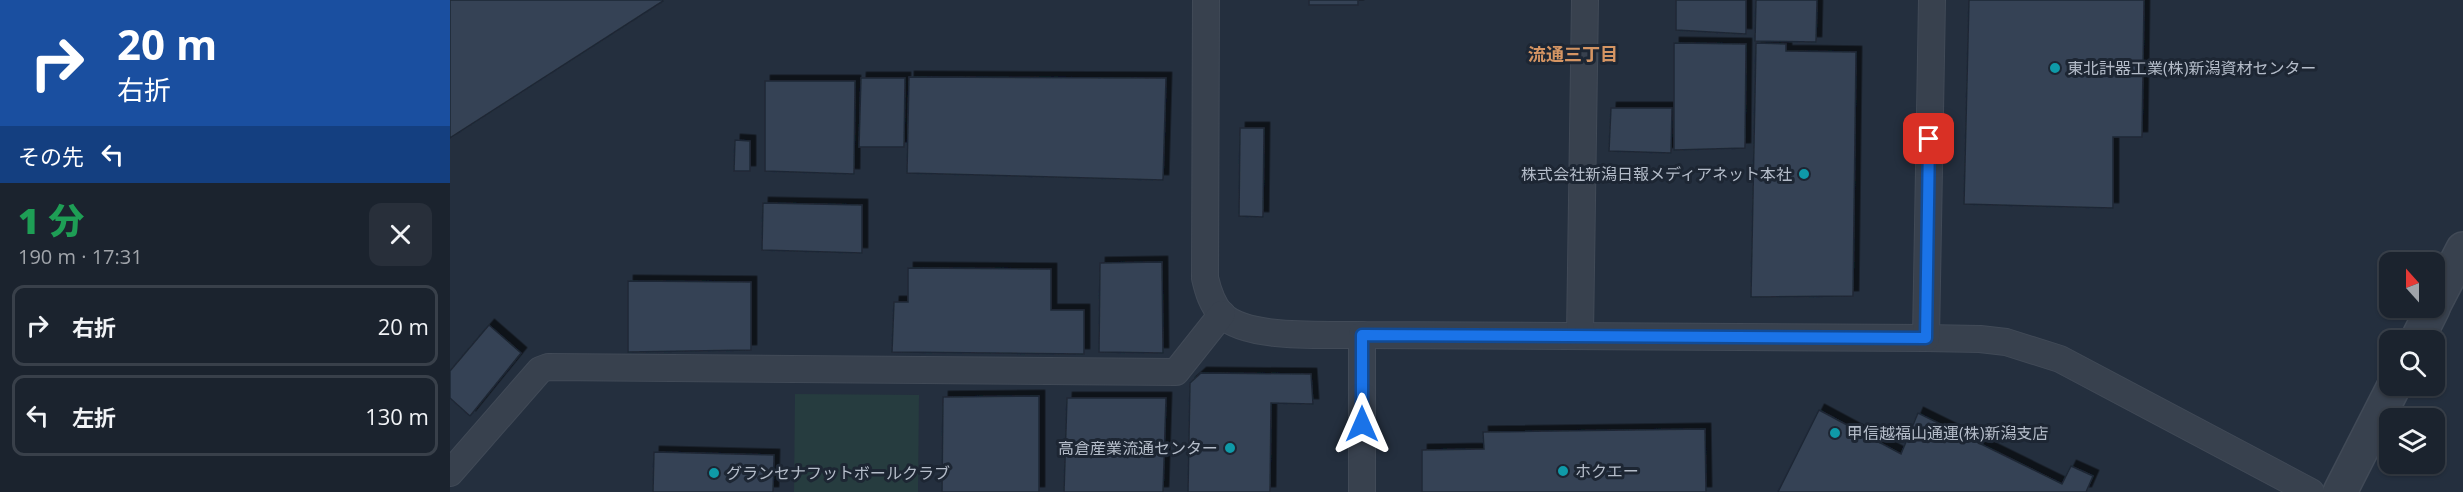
<!DOCTYPE html>
<html lang="ja">
<head>
<meta charset="utf-8">
<style>
  body { margin:0; font-family:"Open Sans","Noto Sans JP",sans-serif; background:#282f3a; color:#f1f3f6; height:100vh; display:flex; flex-direction:column; font-size:22px; white-space:nowrap }
  * { box-sizing:border-box; margin:0 }
  p { font-size:20px; color:#a0a4aa }
  .icon { flex:none; width:33px; height:33px; fill:none; stroke:currentColor; stroke-width:2; stroke-linecap:round; stroke-linejoin:round }
  .map { position:relative; flex:1; overflow:hidden }
  .panel { display:flex; flex-direction:column; background:#1b232e; width:450px }
  .panel>* { flex:none }
  .top-card { background:#1a4fa0; color:#fff; overflow:hidden }
  .needle { width:39px; rotate:339deg }
  .fabs { position:absolute; left:1929px; top:252px; display:grid; gap:12px }
  .fabs a { display:grid; place-items:center; width:66px; height:66px; border-radius:12px; background:#1b232e; box-shadow:0 2px 4px #0004,0 0 0 2px #39404a; font-size:30px }
  .pin { position:absolute; display:grid; place-items:center; width:51px; height:51px; color:#fff; margin:-26px; border-radius:12px; box-shadow:0 3px 9px #0006 }
  .me { position:absolute; width:66px; margin:-33px; rotate:0deg; stroke-linejoin:round; filter:drop-shadow(0 0 4px #0008) }
  .turn { display:flex; align-items:center; gap:21px; height:126px; padding:0 18px; font-size:27px }
  .turn .icon { width:78px; height:78px; stroke-width:2.5 }
  .turn b { display:block; font-size:42px; line-height:51px }
  .then { display:flex; align-items:center; height:57px; padding:0 18px; background:#0003; gap:12px; font-size:22px }
  .round { display:grid; place-items:center; flex:none; width:63px; height:63px; border-radius:12px; background:#282f3a }
  .overview { display:flex; align-items:center; justify-content:space-between; height:102px; padding:0 18px }
  h1 { font-size:36px; font-weight:800; line-height:45px; color:#1e9e55 }
  ul { padding:0; list-style:none }
  li { display:flex; align-items:center; gap:18px; height:81px; margin:0 12px 9px; padding:0 6px; border:3px solid #39404a; border-radius:12px }
  li div { flex:1 }
  li b { display:block; font-size:22px }
  li em { font-style:normal }
  main { display:flex; flex:1; min-height:0 }
  .map>svg:first-child { display:block }
  .green { fill:#263c3f }
  .building { fill:#364354; stroke:#1f2835; stroke-width:1.5; filter:url(#shadow) }
  .lines { fill:none; stroke-linecap:round; stroke-linejoin:round }
  .minor-casing { stroke:#414a57; stroke-width:28 }
  .tertiary-casing { stroke:#414a57; stroke-width:36 }
  .minor { stroke:#38414e; stroke-width:26 }
  .tertiary { stroke:#38414e; stroke-width:33 }
  .route-casing { stroke:#114b97; stroke-width:15 }
  .route { stroke:#1a73e8; stroke-width:10 }
  .culture-dot { fill:#0f9aa8; stroke:#1d2633; stroke-width:2 }
  .labels { text-anchor:middle; dominant-baseline:central; stroke-width:6; stroke-linejoin:round; paint-order:stroke }
  .poi-label { font-size:16px; fill:#b4bcc9; stroke:#1d2633; text-anchor:start }
  .neighbourhood-label { font-size:18px; font-weight:bold; fill:#d59563; stroke:#1d2633 }
</style>
</head>
<body>
<main>
<section class="panel">
<div class="top-card">
<div class="turn"><svg class="icon" aria-label="right" viewBox="0 0 24 24"><path d="M7 20v-9h11M14 6l5 5-5 5"/></svg><div><b>20 m</b>右折</div></div>
<div class="then">その先<svg class="icon" aria-label="left" viewBox="0 0 24 24"><path d="M17 20v-9H6M10 6l-5 5 5 5"/></svg></div>
</div>
<div class="overview"><div><h1>1 分</h1><p>190 m · 17:31</p></div><a class="round"><svg class="icon" aria-label="close" viewBox="0 0 24 24"><path d="M6 6l12 12M18 6L6 18"/></svg></a></div>
<ul>
<li><svg class="icon" aria-label="right" viewBox="0 0 24 24"><path d="M7 20v-9h11M14 6l5 5-5 5"/></svg><div><b>右折</b></div><em>20 m</em></li>
<li><svg class="icon" aria-label="left" viewBox="0 0 24 24"><path d="M17 20v-9H6M10 6l-5 5 5 5"/></svg><div><b>左折</b></div><em>130 m</em></li>
</ul>
</section>
<div class="map">
<svg width="2013" height="492" viewBox="0 0 2013 492">
  <defs>
    <filter id="shadow"><feDropShadow dx="5.5" dy="-5.5" stdDeviation="0" flood-color="#0009"/></filter>
  </defs>
  <rect width="100%" height="100%" fill="#242f3e"/>
  <polygon class="green" points="345,394 469,395 468,492 344,492"/>
  <g class="building">
    <polygon points="0,0 212,0 213,1 0,138"/>
    <rect x="859" y="0" width="49" height="5"/>
    <polygon points="1226,0 1296,0 1296,34 1226,30"/>
    <polygon points="1306,0 1367,0 1366,42 1305,41"/>
    <polygon points="1519,0 1694,0 1692,137 1663,137 1663,208 1514,204"/>
    <polygon points="1224,43 1296,44 1295,148 1224,150"/>
    <polygon points="1306,43 1336,44 1336,51 1406,52 1403,296 1301,297"/>
    <polygon points="459,77 716,78 713,180 457,173"/>
    <polygon points="411,78 455,78 454,147 409,147"/>
    <polygon points="315,81 405,81 404,174 315,171"/>
    <polygon points="1161,108 1222,108 1221,153 1159,151"/>
    <polygon points="790,128 814,128 813,217 789,216"/>
    <polygon points="285,140 300,141 300,171 284,171"/>
    <polygon points="313,203 412,205 412,253 312,250"/>
    <polygon points="712,262 713,353 649,352 650,263"/>
    <polygon points="458,268 601,269 601,310 634,310 634,354 442,352 444,302 458,302"/>
    <polygon points="178,281 301,282 301,350 178,352"/>
    <polygon points="39,325 71,353 20,416 0,398 0,371"/>
    <polygon points="751,373 861,374 863,404 821,403 820,492 738,492 740,383"/>
    <polygon points="589,396 589,492 492,492 493,397"/>
    <polygon points="617,398 716,398 713,492 614,492"/>
    <polygon points="1369,410 1451,454 1468,413 1612,484 1621,466 1643,476 1636,492 1328,492"/>
    <polygon points="1255,429 1256,492 972,492 972,450 1034,449 1033,432"/>
    <polygon points="204,452 324,455 323,492 203,492"/>
  </g>
  <g class="lines">
    <defs>
      <g id="minor">
        <path d="M756,0L755,278C758,291 762,305 772,315C798,340 876,334 912,335L1476,338L1530,339L1556,342L1610,359L1861,492"/>
        <polyline points="912,335 912,492"/>
        <polyline points="1130,335 1135,0"/>
        <polyline points="1476,338 1482,0"/>
        <polyline points="0,473 90,370 98,367 726,372 772,314"/>
      </g>
      <g id="tertiary">
        <polyline points="1984,305 2013,249"/>
        <polyline points="1967,340 1983,308"/>
        <polyline points="1890,492 1944,386"/>
      </g>
    </defs>
    <use href="#minor" class="minor-casing"/>
    <use href="#tertiary" class="tertiary-casing"/>
    <use href="#minor" class="minor"/>
    <use href="#tertiary" class="tertiary"/>
  </g>
  <g class="lines">
    <defs>
      <polyline id="route" points="912,424 912,335 1476,338 1479,139"/>
    </defs>
    <use href="#route" class="route-casing"/>
    <use href="#route" class="route"/>
  </g>
  <g class="culture-dot">
    <circle cx="1605" cy="68" r="6"/>
    <circle cx="1354" cy="174" r="6"/>
    <circle cx="1385" cy="433" r="6"/>
    <circle cx="780" cy="448" r="6"/>
    <circle cx="1113" cy="471" r="6"/>
    <circle cx="264" cy="473" r="6"/>
  </g>
  <g class="labels">
    <g class="poi-label">
      <text x="1617" y="68">東北計器工業(株)新潟資材センター</text>
      <text x="1342" y="174" text-anchor="end">株式会社新潟日報メディアネット本社</text>
      <text x="1397" y="433">甲信越福山通運(株)新潟支店</text>
      <text x="768" y="448" text-anchor="end">高倉産業流通センター</text>
      <text x="1125" y="471">ホクエー</text>
      <text x="276" y="473">グランセナフットボールクラブ</text>
    </g>
    <g class="neighbourhood-label">
      <text x="1123" y="54">流通三丁目</text>
    </g>
  </g>
</svg>
<div class="fabs">
<a><svg class="needle" viewBox="-14 -14 28 28"><path d="M0-13l5 13h-10z" fill="#e53935"/><path d="M0 13l5-13h-10z" fill="#a0a4aa"/></svg></a>
<a><svg class="icon" aria-label="search" viewBox="0 0 24 24"><circle cx="10" cy="10" r="6"/><path d="M15 15l6 6"/></svg></a>
<a><svg class="icon" aria-label="layers" viewBox="0 0 24 24"><path d="M12 4l9 5-9 5-9-5zM3 14l9 5 9-5"/></svg></a>
</div>
<div class="pin" style="left:1479px;top:139px;background:#d93025"><svg class="icon" aria-label="arrive" viewBox="0 0 24 24"><path d="M6 21V4h12l-3 4 3 4H6"/></svg></div>
<svg class="me" style="left:912px;top:424px" viewBox="-20 -20 40 40"><path d="M0-17L14 15 0 8-14 15z" fill="#1a73e8" stroke="#fff" stroke-width="4"/></svg>
</div>
</main>
</body>
</html>
